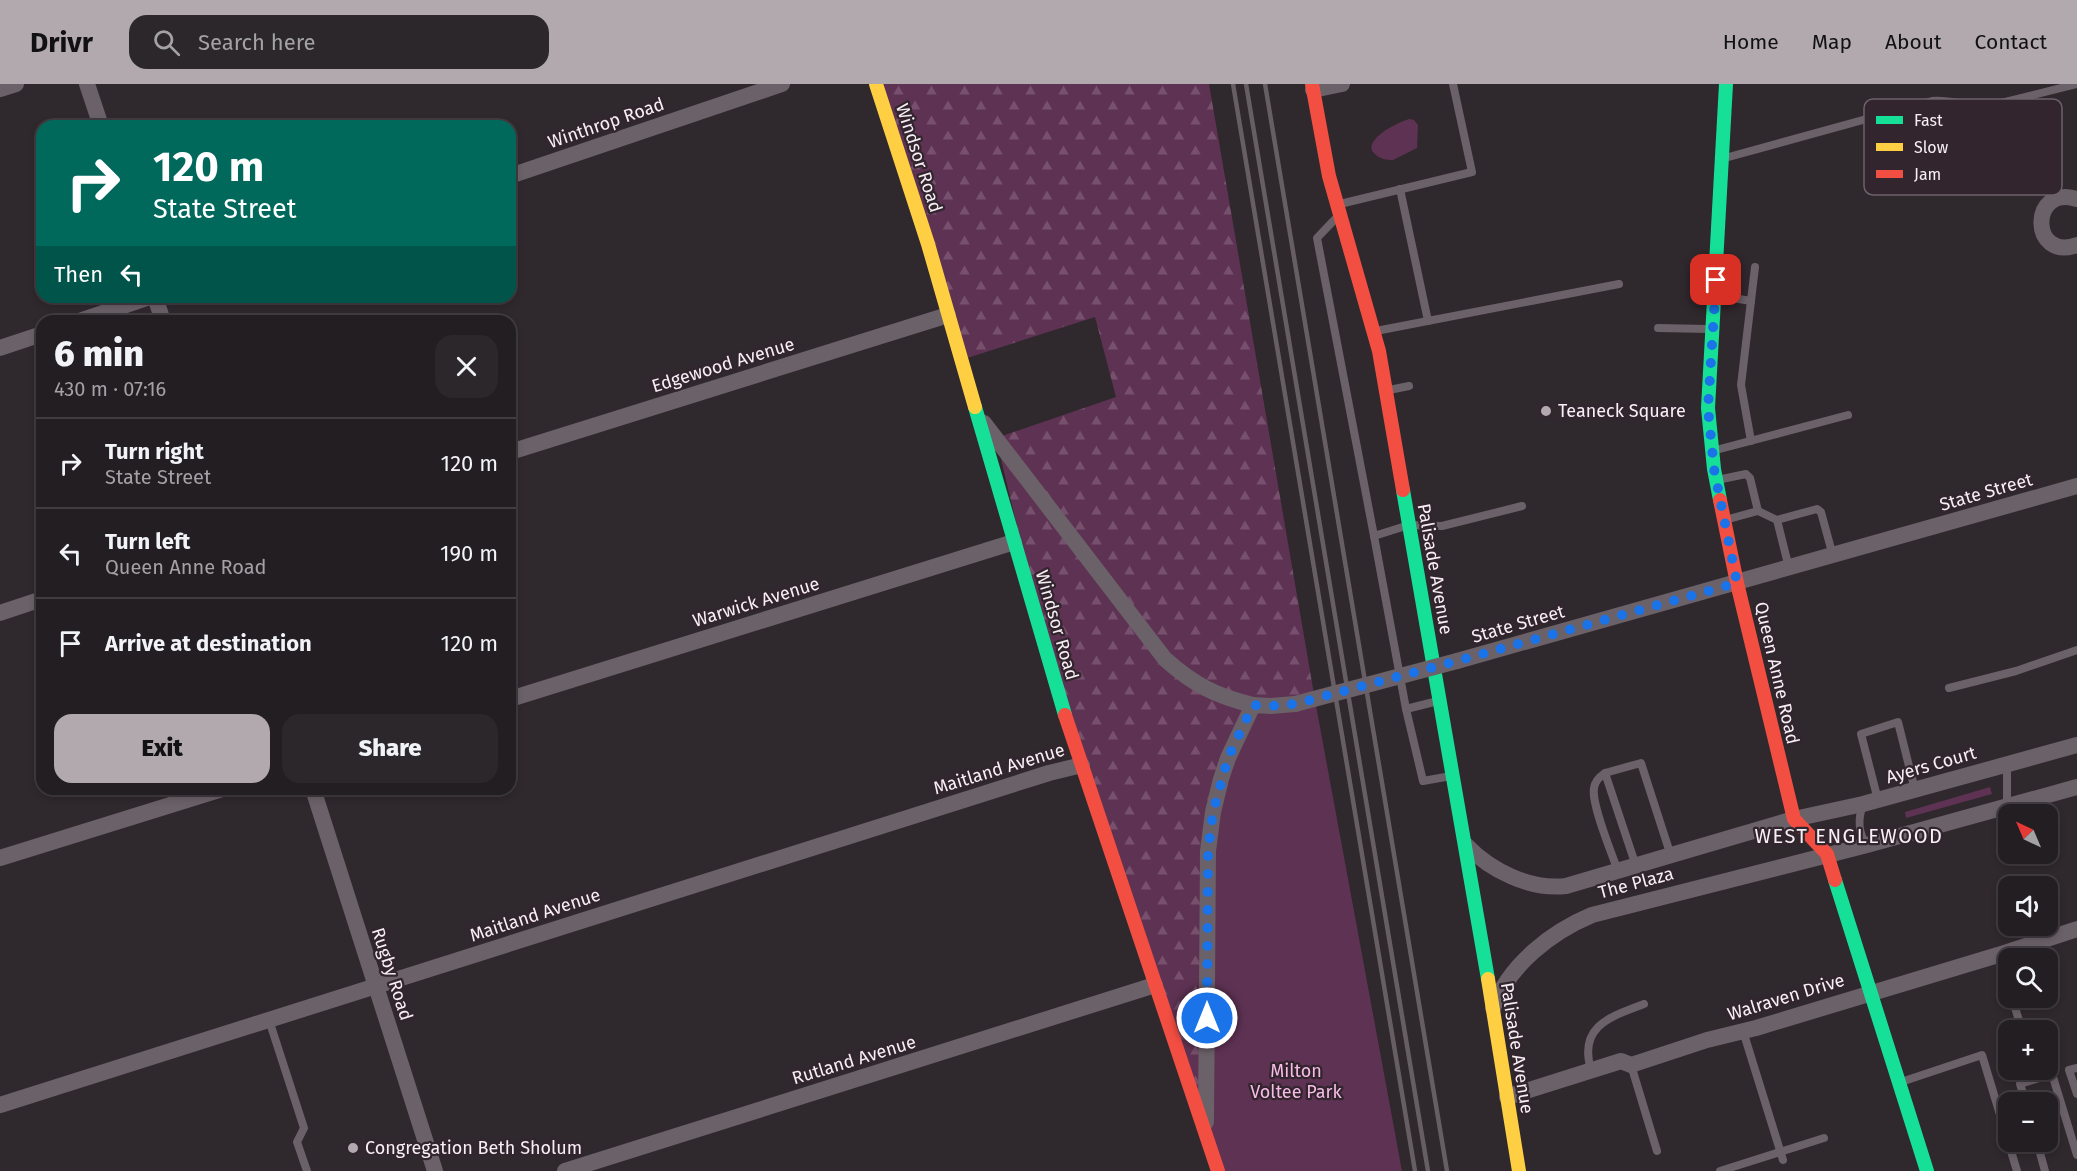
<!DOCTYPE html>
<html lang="en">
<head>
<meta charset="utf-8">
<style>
  body { margin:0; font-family:"Fira Sans",sans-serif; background:#2b272a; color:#f1f3f6; height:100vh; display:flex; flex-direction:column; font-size:22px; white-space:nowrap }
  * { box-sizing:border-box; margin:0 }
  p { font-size:20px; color:#a3a2a5 }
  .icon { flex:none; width:33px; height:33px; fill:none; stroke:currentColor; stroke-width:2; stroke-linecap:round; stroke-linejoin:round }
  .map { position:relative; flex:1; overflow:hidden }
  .panel { position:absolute; left:36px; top:231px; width:480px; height:480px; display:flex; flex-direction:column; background:#231e22; border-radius:18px; box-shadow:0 3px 9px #0003,0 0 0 2px #403c40 }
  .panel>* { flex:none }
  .hud { position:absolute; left:36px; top:36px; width:480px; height:183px; border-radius:18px; box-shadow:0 3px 9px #0003,0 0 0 2px #403c40; background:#00695c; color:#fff; overflow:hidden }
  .needle { width:39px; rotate:316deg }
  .buttons { position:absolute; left:1998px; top:720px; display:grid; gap:12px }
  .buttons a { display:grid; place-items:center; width:60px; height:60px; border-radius:12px; background:#231e22; box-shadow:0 3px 9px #0003,0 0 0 2px #403c40; font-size:30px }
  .pin { position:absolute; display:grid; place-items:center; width:51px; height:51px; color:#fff; margin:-26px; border-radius:12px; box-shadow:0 3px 9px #0006 }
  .me { position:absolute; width:66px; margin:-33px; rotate:0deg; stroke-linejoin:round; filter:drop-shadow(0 0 4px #0008) }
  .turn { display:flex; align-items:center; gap:21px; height:126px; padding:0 18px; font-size:27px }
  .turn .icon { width:78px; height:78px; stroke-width:2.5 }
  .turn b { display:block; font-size:42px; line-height:51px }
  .then { display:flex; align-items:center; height:57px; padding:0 18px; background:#0003; gap:12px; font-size:22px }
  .round { display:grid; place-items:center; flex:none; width:63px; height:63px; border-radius:18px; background:#2b272a }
  .head { display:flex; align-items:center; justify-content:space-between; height:102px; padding:0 18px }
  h1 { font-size:36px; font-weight:800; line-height:45px }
  .cta { display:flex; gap:12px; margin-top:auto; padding:12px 18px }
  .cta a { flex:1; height:69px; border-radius:18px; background:#b2a9af; color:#111; font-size:24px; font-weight:800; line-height:69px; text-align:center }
  .cta a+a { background:#2b272a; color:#f1f3f6 }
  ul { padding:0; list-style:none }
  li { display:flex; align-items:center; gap:18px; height:90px; padding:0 18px; border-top:2px solid #403c40 }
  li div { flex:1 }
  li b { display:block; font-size:22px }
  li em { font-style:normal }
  header { display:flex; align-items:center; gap:36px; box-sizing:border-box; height:84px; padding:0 30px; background:#b2a9af; color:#111 }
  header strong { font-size:28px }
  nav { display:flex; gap:33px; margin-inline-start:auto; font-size:21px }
  .search { width:420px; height:54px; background:#2b272a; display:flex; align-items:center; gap:15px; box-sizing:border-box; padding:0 21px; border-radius:18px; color:#a3a2a5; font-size:22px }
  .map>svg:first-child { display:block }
  .green { fill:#5e3253 }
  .forest { fill:url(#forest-firs) }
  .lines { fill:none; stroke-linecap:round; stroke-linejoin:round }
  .lane { stroke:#6b6168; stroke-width:8 }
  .street { stroke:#6b6168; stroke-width:16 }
  .fast { stroke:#16e098; stroke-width:14 }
  .slow { stroke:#ffcf43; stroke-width:14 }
  .jam { stroke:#f24e42; stroke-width:14 }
  .rail { stroke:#665e63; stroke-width:4.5 }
  .street-bridge { stroke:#6b6168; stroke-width:16 }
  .route { stroke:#1a73e8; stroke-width:10; stroke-dasharray:0 18 }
  .poi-dot { fill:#b2a9af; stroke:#32252e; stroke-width:2 }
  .labels { text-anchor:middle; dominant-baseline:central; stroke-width:4.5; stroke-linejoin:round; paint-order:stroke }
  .street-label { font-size:18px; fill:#f8eff5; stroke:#32252e }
  .poi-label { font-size:18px; fill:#f8eff5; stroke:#32252e; text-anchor:start }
  .park-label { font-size:18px; fill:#f6bce6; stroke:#32252e }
  .neighbourhood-label { font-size:20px; letter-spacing:1.5px; fill:#f8eff5; stroke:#32252e }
  .key { fill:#32252e; stroke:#6d626a; stroke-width:1.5 }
  .key-label { font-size:16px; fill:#f8eff5 }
</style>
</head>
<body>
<header>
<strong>Drivr</strong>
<div class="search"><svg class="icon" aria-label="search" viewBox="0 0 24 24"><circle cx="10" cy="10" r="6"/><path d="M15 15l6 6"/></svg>Search here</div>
<nav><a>Home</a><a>Map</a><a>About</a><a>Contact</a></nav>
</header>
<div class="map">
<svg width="2077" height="1087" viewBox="0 0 2077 1087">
  <defs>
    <pattern id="forest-firs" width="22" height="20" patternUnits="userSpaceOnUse" patternTransform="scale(1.5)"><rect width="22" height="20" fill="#5e3253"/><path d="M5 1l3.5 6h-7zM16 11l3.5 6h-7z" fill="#76506c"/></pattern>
  </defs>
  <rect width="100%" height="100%" fill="#2f282d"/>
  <g class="green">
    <path d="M1410,35L1414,36L1418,41L1417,64L1393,76C1387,76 1379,75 1375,70C1360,57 1399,37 1410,35Z"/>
    <polygon points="1315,616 1402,1087 1218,1087 1206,1054 1212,693 1247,634"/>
    <polygon points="1990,703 1992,710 1906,734 1905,728"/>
  </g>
  <polygon class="forest" points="876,0 1209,0 1315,616 1247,634 1212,693 1206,1054 1055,601 996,354 1116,313 1095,233 961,276"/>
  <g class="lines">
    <g class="lane">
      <path d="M1725,74L1932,17C1952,15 1970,24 1989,22L2077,0"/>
      <polyline points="1400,105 1428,237"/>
      <polyline points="1340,120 1472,88 1453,0"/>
      <polyline points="1338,132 1317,154 1374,452 1409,441 1442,442 1522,422"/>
      <polyline points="1715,211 1751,217"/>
      <polyline points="1658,244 1709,245"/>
      <polyline points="1376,247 1619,200"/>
      <polyline points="1389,306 1409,302"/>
      <polyline points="1751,357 1741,301 1755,183"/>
      <polyline points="1716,366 1848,331"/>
      <polyline points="1717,396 1746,390 1750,394 1758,427"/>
      <polyline points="1725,436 1758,427 1777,436 1817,425 1821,428 1833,472"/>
      <polyline points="1777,436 1789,484"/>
      <polyline points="1374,452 1406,625 1423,697 1451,692"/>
      <polyline points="1949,604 2016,587 2077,566"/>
      <polyline points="1406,625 1438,617"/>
      <path d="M1605,689C1599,693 1595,697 1594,704C1591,720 1612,770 1618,787"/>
      <polyline points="1878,716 1861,650 1898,638 1915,706"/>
      <path d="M1863,721C1858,734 1858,749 1867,761"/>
      <polyline points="2007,723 2007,680"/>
      <polyline points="1636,782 1605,689 1641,679 1671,772"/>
      <polyline points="1998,871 2008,903"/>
      <polyline points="2012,914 2022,946"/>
      <polyline points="269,936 304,1044 297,1058 307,1087"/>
      <polyline points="1743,947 1783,1076"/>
      <polyline points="1631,981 1657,1067"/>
      <polyline points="2077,984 2069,986 2077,1010"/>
      <path d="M1591,986C1578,942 1610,933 1644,920"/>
      <polyline points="1901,998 1982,971 2017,1087"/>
      <polyline points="2026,1018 2020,1000 2052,990 2077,1071"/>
      <polyline points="2037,1058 2045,1087"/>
      <polyline points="1720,1087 1824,1054"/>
    </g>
    <g class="street">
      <polyline points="87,0 101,42"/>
      <polyline points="0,5 16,0"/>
      <polyline points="1313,6 1342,0"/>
      <polyline points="510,92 782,0"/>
      <path d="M2077,115C2029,100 2030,178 2077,161"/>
      <polyline points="155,213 163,237"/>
      <polyline points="79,237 150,213"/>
      <polyline points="0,264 42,250"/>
      <path d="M984,339L1165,575C1194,601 1216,612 1253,621"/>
      <polyline points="510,368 948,231"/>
      <polyline points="0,529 42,515"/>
      <polyline points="1457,577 2077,402"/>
      <polyline points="510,615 1014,458"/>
      <polyline points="313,705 435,1087"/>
      <path d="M1466,761C1491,787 1530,806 1566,802L1794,735L1863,720L2077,661"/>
      <polyline points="0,774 222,705"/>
      <path d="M1493,924C1509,881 1551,848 1592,831L1867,761L2077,703"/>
      <polyline points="1507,1013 1621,977 1631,981 1707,956 1756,944 1998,871 2077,845"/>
      <polyline points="0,1021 1049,689 1082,681"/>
      <polyline points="1206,1038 1208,767 1213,728 1221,695 1228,674 1253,621 1271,622 1295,620"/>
      <polyline points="565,1087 1155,901"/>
    </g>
    <g class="fast">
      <polyline points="975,323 1065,631"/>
      <polyline points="1403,406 1488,895"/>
      <polyline points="1720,416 1714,385 1708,324 1726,0"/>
      <polyline points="1835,796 1927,1087"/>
    </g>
    <g class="slow">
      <polyline points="876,0 928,160 975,323"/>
      <polyline points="1488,895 1519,1087"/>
    </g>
    <g class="jam">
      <polyline points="1312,0 1329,92 1379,267 1403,406"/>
      <polyline points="1720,416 1737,499 1794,735 1827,770 1835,796"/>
      <polyline points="1065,631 1218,1087"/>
    </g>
    <g class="rail">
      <polyline points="1233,0 1415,1087"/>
      <polyline points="1246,0 1428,1087"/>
      <polyline points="1265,0 1447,1087"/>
    </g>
    <polyline class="street-bridge" points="1295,620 1457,577"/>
  </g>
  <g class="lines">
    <polyline class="route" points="1207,934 1208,767 1213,728 1228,674 1253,621 1271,622 1295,620 1457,577 1737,499 1714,385 1708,324 1716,196"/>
  </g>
  <g class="poi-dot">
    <circle cx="1546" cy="327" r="6"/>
    <circle cx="353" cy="1064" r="6"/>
  </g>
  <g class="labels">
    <g class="street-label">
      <text transform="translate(606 39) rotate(-19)">Winthrop Road</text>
      <text transform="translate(919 74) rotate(72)">Windsor Road</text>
      <text transform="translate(723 281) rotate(-17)">Edgewood Avenue</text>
      <text transform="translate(1986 408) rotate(-16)">State Street</text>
      <text transform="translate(1435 485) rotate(80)">Palisade Avenue</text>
      <text transform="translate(756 518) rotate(-17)">Warwick Avenue</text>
      <text transform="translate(1518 540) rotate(-16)">State Street</text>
      <text transform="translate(1057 541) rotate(74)">Windsor Road</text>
      <text transform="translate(1777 589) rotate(77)">Queen Anne Road</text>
      <text transform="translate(1931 681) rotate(-16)">Ayers Court</text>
      <text transform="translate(999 685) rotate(-17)">Maitland Avenue</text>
      <text transform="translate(1636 799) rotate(-15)">The Plaza</text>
      <text transform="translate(535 831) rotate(-18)">Maitland Avenue</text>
      <text transform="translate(392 890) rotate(72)">Rugby Road</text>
      <text transform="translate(1786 913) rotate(-17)">Walraven Drive</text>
      <text transform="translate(1517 964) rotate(81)">Palisade Avenue</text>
      <text transform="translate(854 976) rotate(-17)">Rutland Avenue</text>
    </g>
    <g class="poi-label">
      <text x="1558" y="327">Teaneck Square</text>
      <text x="365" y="1064">Congregation Beth Sholum</text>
    </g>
    <g class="park-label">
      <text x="1296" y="987">Milton<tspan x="1296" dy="21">Voltee Park</tspan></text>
    </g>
    <g class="neighbourhood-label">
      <text x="1849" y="752">WEST ENGLEWOOD</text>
    </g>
  </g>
  <rect x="1864" y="15" width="198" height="96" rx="9" class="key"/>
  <rect x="1876" y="32" width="27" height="8" fill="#16e098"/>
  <rect x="1876" y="59" width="27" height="8" fill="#ffcf43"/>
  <rect x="1876" y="86" width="27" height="8" fill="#f24e42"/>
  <g class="key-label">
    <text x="1914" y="42">Fast</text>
    <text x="1914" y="69">Slow</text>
    <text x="1914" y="96">Jam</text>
  </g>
</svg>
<div class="buttons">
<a><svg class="needle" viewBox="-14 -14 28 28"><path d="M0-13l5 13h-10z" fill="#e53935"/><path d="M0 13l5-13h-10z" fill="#a3a2a5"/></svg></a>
<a><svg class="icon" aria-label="sound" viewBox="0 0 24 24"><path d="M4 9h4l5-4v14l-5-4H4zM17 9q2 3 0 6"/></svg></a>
<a><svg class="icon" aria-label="search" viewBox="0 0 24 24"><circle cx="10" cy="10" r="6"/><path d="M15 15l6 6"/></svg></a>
<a>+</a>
<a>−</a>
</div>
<div class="pin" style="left:1716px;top:196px;background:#d93025"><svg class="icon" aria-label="arrive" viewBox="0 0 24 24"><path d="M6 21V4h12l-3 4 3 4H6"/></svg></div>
<svg class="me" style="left:1207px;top:934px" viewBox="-20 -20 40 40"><circle r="17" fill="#1a73e8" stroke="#fff" stroke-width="3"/><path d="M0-11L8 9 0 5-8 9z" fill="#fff"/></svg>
<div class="hud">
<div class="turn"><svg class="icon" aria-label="right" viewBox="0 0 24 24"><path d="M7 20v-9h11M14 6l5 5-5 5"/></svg><div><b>120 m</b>State Street</div></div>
<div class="then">Then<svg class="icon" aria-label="left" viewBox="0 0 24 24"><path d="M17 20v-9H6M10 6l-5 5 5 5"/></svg></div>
</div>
<section class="panel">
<div class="head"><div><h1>6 min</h1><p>430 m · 07:16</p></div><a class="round"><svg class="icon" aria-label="close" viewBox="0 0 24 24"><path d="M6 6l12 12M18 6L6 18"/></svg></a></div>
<ul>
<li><svg class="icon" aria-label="right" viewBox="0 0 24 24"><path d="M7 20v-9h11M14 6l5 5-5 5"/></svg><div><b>Turn right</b><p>State Street</p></div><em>120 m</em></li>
<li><svg class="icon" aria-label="left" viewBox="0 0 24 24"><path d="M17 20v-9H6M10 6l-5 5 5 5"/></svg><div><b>Turn left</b><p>Queen Anne Road</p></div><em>190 m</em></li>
<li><svg class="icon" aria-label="arrive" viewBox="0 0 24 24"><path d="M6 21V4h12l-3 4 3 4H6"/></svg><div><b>Arrive at destination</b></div><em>120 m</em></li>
</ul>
<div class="cta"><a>Exit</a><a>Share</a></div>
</section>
</div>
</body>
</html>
